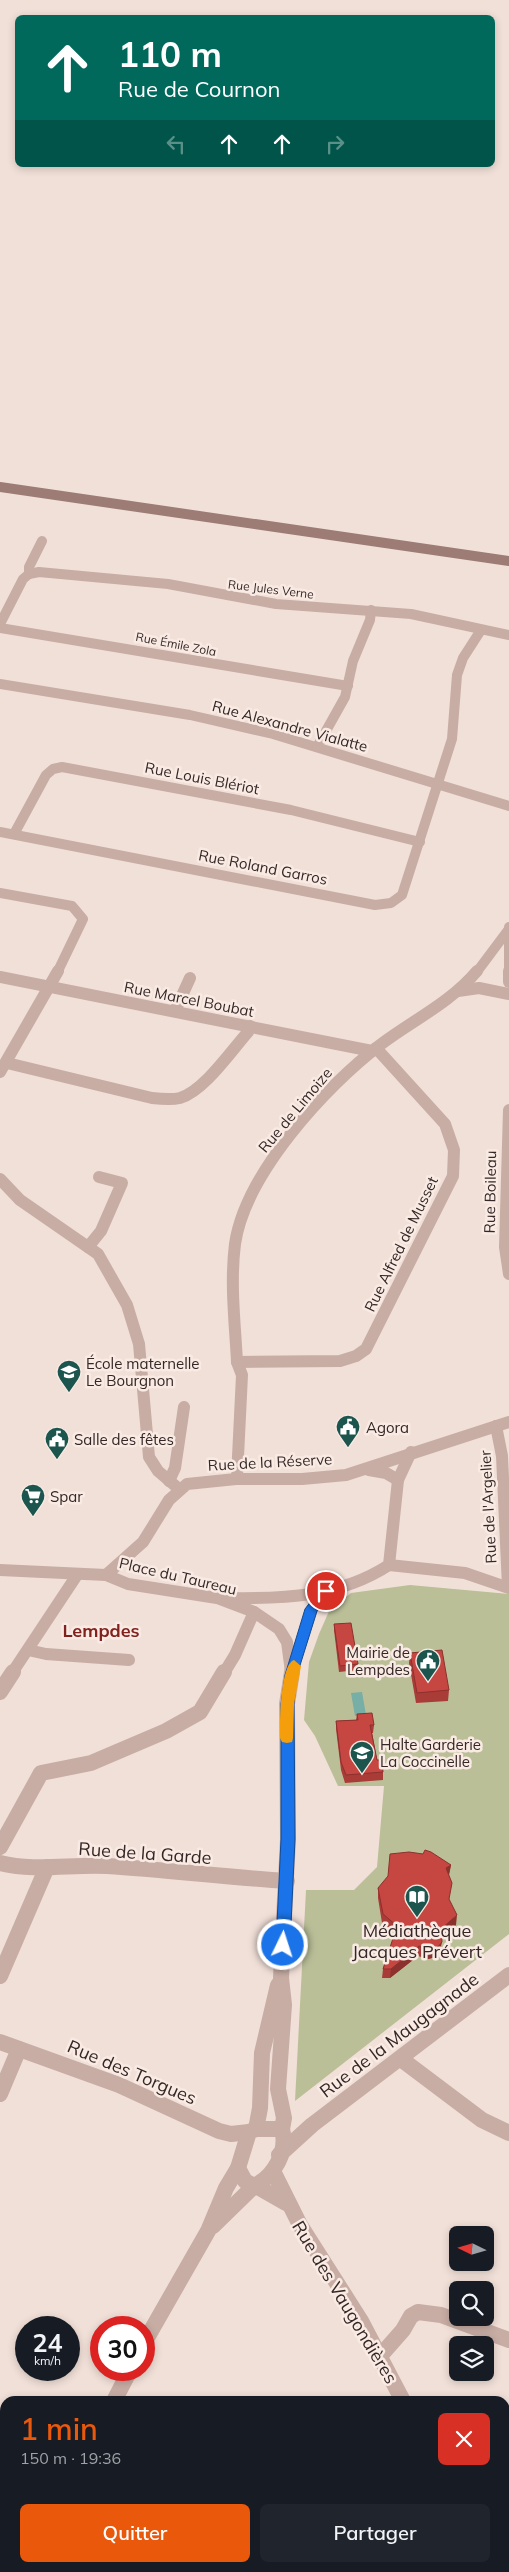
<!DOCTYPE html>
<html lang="fr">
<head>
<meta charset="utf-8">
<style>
  body { margin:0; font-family:Mulish,sans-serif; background:#20242c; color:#f1f3f6; height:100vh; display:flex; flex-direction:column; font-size:19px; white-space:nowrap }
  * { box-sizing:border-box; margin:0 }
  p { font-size:16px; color:#9ea1a6 }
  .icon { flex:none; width:28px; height:28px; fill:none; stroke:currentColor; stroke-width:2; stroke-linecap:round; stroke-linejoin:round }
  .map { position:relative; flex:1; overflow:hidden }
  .side { position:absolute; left:0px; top:2396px; width:510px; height:176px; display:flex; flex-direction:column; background:#171b24; border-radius:15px 15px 0 0; box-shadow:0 2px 8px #0003 }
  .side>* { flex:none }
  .hud { position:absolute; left:15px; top:15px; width:480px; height:152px; border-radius:8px; box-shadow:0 2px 8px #0003; background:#00695c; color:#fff; overflow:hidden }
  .needle { width:32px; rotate:275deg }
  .tools { position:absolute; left:449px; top:2226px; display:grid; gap:10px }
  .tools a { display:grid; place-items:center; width:45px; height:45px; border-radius:8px; background:#171b24; box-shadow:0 2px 8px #0003; font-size:25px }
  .speed { position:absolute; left:15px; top:2316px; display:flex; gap:10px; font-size:25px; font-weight:700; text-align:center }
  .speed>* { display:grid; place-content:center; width:65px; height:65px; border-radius:50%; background:#171b24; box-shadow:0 2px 8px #0003; line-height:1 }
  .speed small { font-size:12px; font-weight:400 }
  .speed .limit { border:8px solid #d22; background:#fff; color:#111 }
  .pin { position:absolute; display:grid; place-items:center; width:42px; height:42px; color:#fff; margin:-21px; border:2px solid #fff; border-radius:50%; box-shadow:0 1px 5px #0007 }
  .me { position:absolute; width:55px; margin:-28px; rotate:4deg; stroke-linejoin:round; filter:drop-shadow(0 0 4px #0008) }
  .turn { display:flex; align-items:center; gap:18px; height:105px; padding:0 20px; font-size:22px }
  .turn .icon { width:65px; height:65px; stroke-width:2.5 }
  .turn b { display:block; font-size:35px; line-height:42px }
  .lanes { display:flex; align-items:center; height:48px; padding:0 20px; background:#0003; justify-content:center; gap:25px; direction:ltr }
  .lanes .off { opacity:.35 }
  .round { display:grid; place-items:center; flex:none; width:52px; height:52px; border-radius:8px; background:#20242c }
  .headline { display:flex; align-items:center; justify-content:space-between; height:85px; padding:0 20px }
  h1 { font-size:30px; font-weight:600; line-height:38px; color:#ea580c }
  .primary-button { display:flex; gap:10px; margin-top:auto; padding:10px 20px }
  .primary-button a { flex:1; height:58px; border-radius:8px; background:#ea580c; color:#fff; font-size:20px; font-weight:600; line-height:58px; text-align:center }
  .primary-button a+a { background:#20242c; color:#f1f3f6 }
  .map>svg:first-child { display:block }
  .green { fill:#babf98 }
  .water { fill:#77aea5 }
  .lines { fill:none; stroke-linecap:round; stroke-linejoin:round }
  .minor-far2 { stroke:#c8ada4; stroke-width:10 }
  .minor-far1 { stroke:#c8ada4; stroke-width:12 }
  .minor { stroke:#c8ada4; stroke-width:16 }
  .secondary { stroke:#9c7c75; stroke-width:10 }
  .wall { fill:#aa3c38 }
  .shaded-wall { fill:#8b312e }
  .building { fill:#c64641; stroke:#8b312e }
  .route { fill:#1a73e8; stroke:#114b97 }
  .slow { fill:#f59e0b }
  .labels { text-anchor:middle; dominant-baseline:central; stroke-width:5; stroke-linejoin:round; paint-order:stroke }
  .far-street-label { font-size:12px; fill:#342726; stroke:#f9ebe4 }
  .street-label { font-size:15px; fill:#342726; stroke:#f9ebe4 }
  .poi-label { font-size:15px; fill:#342726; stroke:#f9ebe4; text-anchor:start }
  .quarter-label { font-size:18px; font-weight:bold; fill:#82221f; stroke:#f9ebe4 }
  .near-street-label { font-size:18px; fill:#342726; stroke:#f9ebe4 }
  .near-poi-label { font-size:18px; fill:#342726; stroke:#f9ebe4 }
</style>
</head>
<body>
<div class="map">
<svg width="509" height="2572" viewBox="0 0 509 2572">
  <rect width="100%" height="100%" fill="#f1e0d8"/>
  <polygon class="green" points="410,1585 509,1594 509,1934 295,2101 306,1890 354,1890 377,1867 384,1786 338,1786 315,1736 304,1720 309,1662 319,1634 330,1609 351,1593"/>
  <polygon class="water" points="362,1692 366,1715 355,1716 351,1693"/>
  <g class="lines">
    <g class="minor-far2">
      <polyline points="29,574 39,572 168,584 276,604 411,614 509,635"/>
      <polyline points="0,624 23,579 29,574 29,567 42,541"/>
      <polyline points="0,628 348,686"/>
      <polyline points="0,684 190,715 273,734 509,806"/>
      <polyline points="317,747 345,697 353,661 370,620 371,610"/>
      <polyline points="0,832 375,905 391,903 402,895 452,739 457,675 463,658 481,630"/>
      <polyline points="14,834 46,775 53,769 62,767 291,810 420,842"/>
      <polyline points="0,893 72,906 83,919 57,973"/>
      <polyline points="509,927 509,973"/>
      <polyline points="476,973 509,929"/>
    </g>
    <g class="minor-far1">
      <polyline points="509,971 509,982"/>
      <polyline points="0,977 372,1051"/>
      <polyline points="458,991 479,988 509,994"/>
      <polyline points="175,1011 190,978"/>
      <path d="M7,1063L152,1098C161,1099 171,1100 180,1098C204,1091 231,1051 248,1032L250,1026"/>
      <polyline points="0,1072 58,971"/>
      <polyline points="509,1110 505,1247 509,1274"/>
      <polyline points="0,1179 20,1200 98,1254 127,1305 139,1344 149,1457 158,1471 179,1489"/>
      <polyline points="88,1247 101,1231 122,1183 99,1177"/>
      <polyline points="237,1362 340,1361 356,1356 366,1349 453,1176 454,1150 445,1124 376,1048"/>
      <polyline points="496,1426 502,1456 508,1587"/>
      <polyline points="369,1470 386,1473 398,1480"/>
      <path d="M237,1477L242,1375L237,1362C235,1323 230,1283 235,1244C245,1174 326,1086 380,1045C413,1020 450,1003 477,971"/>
      <polyline points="169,1481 175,1468 184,1407"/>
      <polyline points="389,1565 465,1573 509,1588"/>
      <polyline points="0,1570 106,1575 128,1584 217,1598 254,1612 279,1629 287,1642 291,1672"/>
      <polyline points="106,1575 143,1542 169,1500 187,1484 236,1479 302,1479 346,1475 509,1422"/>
      <path d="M227,1598C284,1599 340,1597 389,1565L398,1480L411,1452"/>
      <polyline points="28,1650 46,1654 129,1660"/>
      <polyline points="12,1673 77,1575"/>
      <polyline points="224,1673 235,1655 254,1612"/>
      <polyline points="291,1673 312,1609 326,1591"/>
    </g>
    <g class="minor">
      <polyline points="0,1692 13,1672"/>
      <polyline points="0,1847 41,1773 91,1763 166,1731 200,1712 224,1672"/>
      <path d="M0,1863C34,1872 72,1864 107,1866C167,1870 227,1877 287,1881"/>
      <polyline points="0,1976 47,1867"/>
      <polyline points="0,2042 119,2085 219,2131 231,2134 249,2132"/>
      <polyline points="401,2059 482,2120 509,2133"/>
      <polyline points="0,2094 19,2049"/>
      <path d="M256,2129H282C288,2151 275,2176 254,2186L245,2181L238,2168L249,2132Z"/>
      <polyline points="256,2129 260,2108 262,2053 278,1985"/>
      <polyline points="282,2129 284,2118 278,2089 284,2005 281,1978 288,1839 287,1704 292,1672"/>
      <polyline points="279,2155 312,2125 509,1975"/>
      <polyline points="273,2171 300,2225 361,2321 403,2401"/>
      <polyline points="256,2186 286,2203"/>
      <polyline points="213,2226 254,2186"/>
      <polyline points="144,2343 208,2231 226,2188 238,2168"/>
      <polyline points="381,2355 403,2330 411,2316 418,2312 441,2315 509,2340"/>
      <polyline points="114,2401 130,2370"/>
      <polyline points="0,2521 5,2523"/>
      <polyline points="462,2568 464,2572"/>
      <polyline points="9,2572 12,2568"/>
    </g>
    <polyline class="secondary" points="0,487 509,561"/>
  </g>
  <g class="wall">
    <polygon points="334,1624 358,1664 358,1670 339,1672 334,1630"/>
    <polygon points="410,1653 449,1690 448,1701 416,1703 409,1663"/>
    <polygon points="357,1714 374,1725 373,1733 372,1733 377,1760 383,1772 383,1780 345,1783 341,1770 336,1729 336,1721 356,1720"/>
    <polygon points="451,1865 449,1875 449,1900 456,1925 441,1937 440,1951 436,1957 428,1959 418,1956 390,1978 382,1978 383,1969 395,1934 382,1923 378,1898 378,1888"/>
  </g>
  <g class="shaded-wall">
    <polygon points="451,1865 449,1874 445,1878 446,1868"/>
    <polygon points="457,1915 456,1925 440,1938 441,1929"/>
    <polygon points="442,1942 440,1951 436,1957 428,1959 429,1950"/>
    <polygon points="419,1946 418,1956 390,1978 391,1969"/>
  </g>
  <g class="building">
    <polygon points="351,1623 358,1664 340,1666 334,1624"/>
    <polygon points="442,1650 449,1690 417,1693 410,1653"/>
    <polygon points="372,1713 374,1725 370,1725 377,1760 382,1760 383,1772 346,1775 341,1762 336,1721 358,1720 357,1714"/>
    <polygon points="425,1850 431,1852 451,1865 446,1868 452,1883 449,1899 457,1915 441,1929 442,1942 437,1948 429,1950 419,1946 391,1969 383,1969 397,1926 383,1914 378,1888 388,1876 390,1854 409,1852 423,1854"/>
  </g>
  <polygon class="route" points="326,1586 332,1591 317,1611 297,1675 294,1704 295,1839 290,1945 288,1950 283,1952 278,1950 276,1945 281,1839 281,1704 285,1675 305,1609 322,1587"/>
  <path class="slow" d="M294,1660L301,1666L294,1704L293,1738L292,1742L287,1743L282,1742L280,1738C280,1723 280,1665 294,1660Z"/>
  <defs>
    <symbol id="school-pin" viewBox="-11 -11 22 30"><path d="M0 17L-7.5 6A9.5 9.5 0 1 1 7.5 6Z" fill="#1c554d" stroke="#f9ebe4"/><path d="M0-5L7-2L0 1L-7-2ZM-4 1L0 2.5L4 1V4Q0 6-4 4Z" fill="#fff"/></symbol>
    <symbol id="civic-pin" viewBox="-11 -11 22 30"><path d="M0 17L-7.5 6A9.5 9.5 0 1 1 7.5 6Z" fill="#1c554d" stroke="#f9ebe4"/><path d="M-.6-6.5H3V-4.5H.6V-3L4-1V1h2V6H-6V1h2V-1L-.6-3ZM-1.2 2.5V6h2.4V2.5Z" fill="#fff"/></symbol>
    <symbol id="supermarket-pin" viewBox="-11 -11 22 30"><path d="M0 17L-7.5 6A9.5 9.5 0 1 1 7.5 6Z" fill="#1c554d" stroke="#f9ebe4"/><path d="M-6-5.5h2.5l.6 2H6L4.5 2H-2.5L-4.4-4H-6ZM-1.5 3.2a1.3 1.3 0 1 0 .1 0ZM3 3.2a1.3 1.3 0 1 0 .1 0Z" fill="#fff"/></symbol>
    <symbol id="library-pin" viewBox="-11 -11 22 30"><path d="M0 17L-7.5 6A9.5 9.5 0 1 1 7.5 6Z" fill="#1c554d" stroke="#f9ebe4"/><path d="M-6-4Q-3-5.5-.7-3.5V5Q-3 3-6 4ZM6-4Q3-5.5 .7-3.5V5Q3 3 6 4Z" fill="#fff"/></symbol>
  </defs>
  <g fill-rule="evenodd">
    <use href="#school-pin" x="55" y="1358" width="28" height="38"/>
    <use href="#civic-pin" x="334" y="1413" width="28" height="38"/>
    <use href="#civic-pin" x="43" y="1425" width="28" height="38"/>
    <use href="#supermarket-pin" x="19" y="1482" width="28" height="38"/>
    <use href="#civic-pin" x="414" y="1647" width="28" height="38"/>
    <use href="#school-pin" x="348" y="1739" width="28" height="38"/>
    <use href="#library-pin" x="403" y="1883" width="28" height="38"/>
  </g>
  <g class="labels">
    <g class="far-street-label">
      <text transform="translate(271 589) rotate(7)">Rue Jules Verne</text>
      <text transform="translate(176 644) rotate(11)">Rue Émile Zola</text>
    </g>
    <g class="street-label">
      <text transform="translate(290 726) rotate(15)">Rue Alexandre Vialatte</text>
      <text transform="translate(202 778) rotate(11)">Rue Louis Blériot</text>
      <text transform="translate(263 867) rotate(11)">Rue Roland Garros</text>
      <text transform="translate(189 999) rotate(11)">Rue Marcel Boubat</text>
      <text transform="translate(295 1110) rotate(-50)">Rue de Limoize</text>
      <text transform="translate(490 1192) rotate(-89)">Rue Boileau</text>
      <text transform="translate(401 1244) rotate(-64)">Rue Alfred de Musset</text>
      <text transform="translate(270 1462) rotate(-3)">Rue de la Réserve</text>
      <text transform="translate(488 1507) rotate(-93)">Rue de l'Argelier</text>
      <text transform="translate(178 1576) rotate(13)">Place du Taureau</text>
    </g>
    <g class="poi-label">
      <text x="86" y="1363">École maternelle<tspan x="86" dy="17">Le Bourgnon</tspan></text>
      <text x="366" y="1427">Agora</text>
      <text x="74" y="1439">Salle des fêtes</text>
      <text x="50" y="1496">Spar</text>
      <text x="410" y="1652" text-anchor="end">Mairie de<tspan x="410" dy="17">Lempdes</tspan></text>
      <text x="380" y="1744">Halte Garderie<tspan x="380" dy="17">La Coccinelle</tspan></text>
    </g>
    <g class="quarter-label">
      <text x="101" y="1630">Lempdes</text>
    </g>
    <g class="near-street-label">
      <text transform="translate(145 1853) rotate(4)">Rue de la Garde</text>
      <text transform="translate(399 2035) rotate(-37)">Rue de la Maugagnade</text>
      <text transform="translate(132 2072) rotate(23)">Rue des Torgues</text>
      <text transform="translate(345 2302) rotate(59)">Rue des Vaugondières</text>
    </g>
    <g class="near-poi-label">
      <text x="417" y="1930">Médiathèque<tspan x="417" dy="21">Jacques Prévert</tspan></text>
    </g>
  </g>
</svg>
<div class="tools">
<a><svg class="needle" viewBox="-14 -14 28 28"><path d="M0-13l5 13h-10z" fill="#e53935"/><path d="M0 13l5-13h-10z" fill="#9ea1a6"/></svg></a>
<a><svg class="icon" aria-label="search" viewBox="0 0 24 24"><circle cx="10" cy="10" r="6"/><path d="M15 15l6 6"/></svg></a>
<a><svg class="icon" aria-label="layers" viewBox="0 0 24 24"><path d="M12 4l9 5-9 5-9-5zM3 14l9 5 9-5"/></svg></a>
</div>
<div class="speed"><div>24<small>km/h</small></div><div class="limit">30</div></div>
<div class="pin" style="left:326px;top:1591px;background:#d93025"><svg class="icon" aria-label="arrive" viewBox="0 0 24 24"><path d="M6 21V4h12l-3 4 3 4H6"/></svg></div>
<svg class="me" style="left:283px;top:1945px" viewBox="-20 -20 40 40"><circle r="17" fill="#1a73e8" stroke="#fff" stroke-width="3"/><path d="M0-11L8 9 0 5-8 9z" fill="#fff"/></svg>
<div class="hud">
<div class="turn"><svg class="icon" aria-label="ahead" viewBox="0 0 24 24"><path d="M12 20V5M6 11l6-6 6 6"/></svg><div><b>110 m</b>Rue de Cournon</div></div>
<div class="lanes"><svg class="icon off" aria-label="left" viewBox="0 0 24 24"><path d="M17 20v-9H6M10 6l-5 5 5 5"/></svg><svg class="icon" aria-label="ahead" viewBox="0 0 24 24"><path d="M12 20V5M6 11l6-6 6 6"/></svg><svg class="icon" aria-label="ahead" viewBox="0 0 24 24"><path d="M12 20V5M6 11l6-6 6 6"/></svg><svg class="icon off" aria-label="right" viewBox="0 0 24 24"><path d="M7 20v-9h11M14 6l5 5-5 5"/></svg></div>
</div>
<section class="side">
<div class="headline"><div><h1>1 min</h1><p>150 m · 19:36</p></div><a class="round" style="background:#d93025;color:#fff"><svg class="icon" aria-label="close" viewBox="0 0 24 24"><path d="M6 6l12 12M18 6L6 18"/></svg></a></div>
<div class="primary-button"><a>Quitter</a><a>Partager</a></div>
</section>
</div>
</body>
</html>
